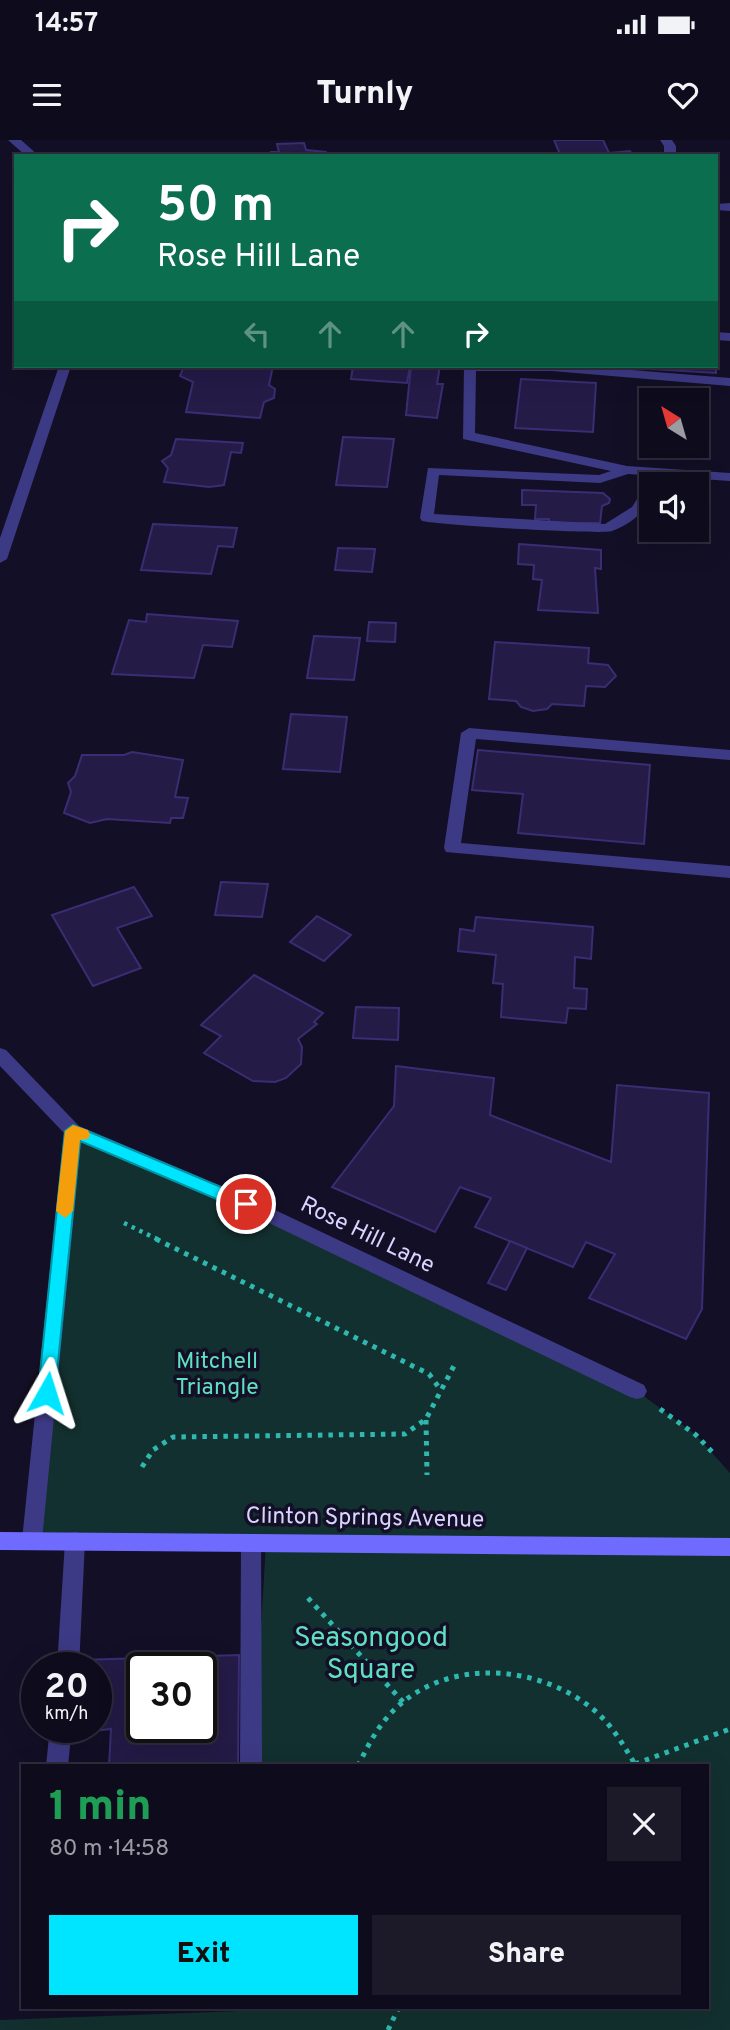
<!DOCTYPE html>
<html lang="en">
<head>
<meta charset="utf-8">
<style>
  body { margin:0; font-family:Overpass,sans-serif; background:#1c1929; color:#f1f3f6; height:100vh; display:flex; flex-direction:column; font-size:26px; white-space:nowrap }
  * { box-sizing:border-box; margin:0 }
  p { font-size:23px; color:#9b9ba3 }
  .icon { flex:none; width:38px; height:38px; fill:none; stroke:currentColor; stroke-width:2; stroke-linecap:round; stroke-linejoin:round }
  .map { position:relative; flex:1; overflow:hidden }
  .details { position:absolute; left:21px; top:1624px; width:688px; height:245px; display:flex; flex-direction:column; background:#0e0b1c; border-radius:0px; box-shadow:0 7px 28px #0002,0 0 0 2px #2e2b3b }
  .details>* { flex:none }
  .top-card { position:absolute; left:14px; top:14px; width:704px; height:214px; border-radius:0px; box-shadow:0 7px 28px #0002,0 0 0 2px #2e2b3b; background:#0b6e4f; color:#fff; overflow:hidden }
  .needle { width:46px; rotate:323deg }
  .tools { position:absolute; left:639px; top:248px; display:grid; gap:14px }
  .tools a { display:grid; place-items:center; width:70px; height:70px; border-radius:0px; background:#0e0b1c; box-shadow:0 7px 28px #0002,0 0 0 2px #2e2b3b; font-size:35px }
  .speed { position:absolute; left:21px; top:1512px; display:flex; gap:14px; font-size:35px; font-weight:700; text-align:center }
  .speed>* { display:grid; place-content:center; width:91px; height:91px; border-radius:50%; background:#0e0b1c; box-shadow:0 7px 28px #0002,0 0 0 2px #2e2b3b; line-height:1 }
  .speed small { font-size:18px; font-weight:400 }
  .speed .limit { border:4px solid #111; border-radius:10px; background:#fff; color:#111 }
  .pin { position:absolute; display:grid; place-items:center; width:60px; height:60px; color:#fff; margin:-30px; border:4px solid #fff; border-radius:50%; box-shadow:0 2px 7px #0007 }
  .me { position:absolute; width:77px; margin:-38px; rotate:6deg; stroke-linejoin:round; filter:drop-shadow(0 0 5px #0008) }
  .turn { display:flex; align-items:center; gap:24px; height:147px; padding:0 28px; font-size:32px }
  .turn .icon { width:91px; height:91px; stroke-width:2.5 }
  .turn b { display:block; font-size:49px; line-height:60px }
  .lanes { display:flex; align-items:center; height:66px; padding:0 28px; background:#0003; justify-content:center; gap:35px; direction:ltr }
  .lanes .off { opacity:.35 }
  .round { display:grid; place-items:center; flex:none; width:74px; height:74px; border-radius:0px; background:#1c1929 }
  .head { display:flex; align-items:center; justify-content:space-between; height:119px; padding:0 28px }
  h1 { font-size:42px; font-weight:800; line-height:52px; color:#1e9e55 }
  .button { display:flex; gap:14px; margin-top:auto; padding:14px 28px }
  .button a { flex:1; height:80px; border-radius:0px; background:#00e5ff; color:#111; font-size:28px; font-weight:800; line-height:80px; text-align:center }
  .button a+a { background:#1c1929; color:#f1f3f6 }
  .status { display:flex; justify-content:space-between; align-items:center; height:49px; padding:0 35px; background:#0e0b1c; direction:ltr }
  .status svg { height:19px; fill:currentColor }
  header { display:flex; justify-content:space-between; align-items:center; height:91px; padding:0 28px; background:#0e0b1c; font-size:32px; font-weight:800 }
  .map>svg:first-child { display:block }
  .green { fill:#12302f }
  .building { fill:#241b47; stroke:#3b2d73; stroke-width:2; fill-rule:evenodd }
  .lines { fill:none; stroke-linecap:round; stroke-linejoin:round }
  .path-far1 { stroke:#2fb8b0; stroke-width:4.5; stroke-dasharray:3.5 5; stroke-linecap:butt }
  .path { stroke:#2fb8b0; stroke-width:5; stroke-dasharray:4.5 6; stroke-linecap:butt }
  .lane { fill:#3d3a85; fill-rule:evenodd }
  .street { fill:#3d3a85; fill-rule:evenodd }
  .secondary { fill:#6f6bff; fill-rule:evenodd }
  .route { fill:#00e5ff; stroke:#0095a6; stroke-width:2 }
  .slow { fill:#f59e0b }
  .labels { text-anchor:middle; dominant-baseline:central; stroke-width:7; stroke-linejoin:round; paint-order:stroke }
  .street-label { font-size:23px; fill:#d9d4ff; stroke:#130f26 }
  .park-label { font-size:23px; fill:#5fe0c0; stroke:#130f26 }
  .near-park-label { font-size:28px; fill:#5fe0c0; stroke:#130f26 }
</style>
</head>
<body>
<div class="status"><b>14:57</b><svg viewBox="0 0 49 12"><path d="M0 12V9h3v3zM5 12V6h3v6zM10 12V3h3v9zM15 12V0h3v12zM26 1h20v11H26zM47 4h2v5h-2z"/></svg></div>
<header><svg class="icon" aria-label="menu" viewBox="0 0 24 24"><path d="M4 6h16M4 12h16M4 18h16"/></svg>Turnly<svg class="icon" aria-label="heart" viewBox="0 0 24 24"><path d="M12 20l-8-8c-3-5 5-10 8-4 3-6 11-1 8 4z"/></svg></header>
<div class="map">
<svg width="730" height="1890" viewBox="0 0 730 1890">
  <rect width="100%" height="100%" fill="#130f26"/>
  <polygon class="green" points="73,991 637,1251 696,1295 730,1333 730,1890 0,1890 0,1880 239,1871 239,1867 707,1867 707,1626 253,1626 266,1403 32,1400"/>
  <g class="building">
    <polygon points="554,0 603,0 609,13 630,11 633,16 542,16 560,14"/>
    <polygon points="304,3 306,10 326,12 327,16 272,16 271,12 279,12 277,4"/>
    <polygon points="716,203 716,233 600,226 716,226"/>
    <polygon points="184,226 273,226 269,245 275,249 274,258 264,262 260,278 186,272 193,242 180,236"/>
    <polygon points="353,226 410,226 407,243 351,239"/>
    <polygon points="411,226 440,226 437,244 443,244 437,278 406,275"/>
    <polygon points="521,239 596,243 593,292 515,288"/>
    <polygon points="343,297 394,299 387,347 336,345"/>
    <polygon points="176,299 243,303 241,313 231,312 224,345 209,347 164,342 168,328 162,321 171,315"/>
    <polygon points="522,350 603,353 610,359 609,363 602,366 600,383 549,383 549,379 535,379 536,365 522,365"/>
    <polygon points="153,384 237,388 233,407 218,406 211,434 141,430"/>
    <polygon points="519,404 601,410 601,429 595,428 598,473 538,470 542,440 533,439 534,425 518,424"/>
    <polygon points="338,408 375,409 372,432 335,430"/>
    <polygon points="147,474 238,481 232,507 203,505 194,538 112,534 129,480 146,482"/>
    <polygon points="369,482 396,483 395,502 367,501"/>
    <polygon points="314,496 360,498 354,540 307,538"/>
    <polygon points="495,502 589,508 588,523 608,525 616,536 605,547 586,546 584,566 552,564 547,569 533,571 521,567 516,561 489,559"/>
    <polygon points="291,574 347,577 340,632 283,629"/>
    <polygon points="478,610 650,625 644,704 518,693 523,654 472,650"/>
    <polygon points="132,612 183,620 175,657 188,658 183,678 171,678 170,683 107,679 90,683 64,673 71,652 68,643 75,636 82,615 124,615"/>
    <polygon points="221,742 268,744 262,777 215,775"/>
    <polygon points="134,747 152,776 117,788 141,828 93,846 52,775"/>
    <polygon points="317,776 351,795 324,821 290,802"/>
    <polygon points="476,777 593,787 591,819 575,817 574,848 587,849 586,869 568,868 566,883 501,877 503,844 493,843 496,815 458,811 460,789 474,791"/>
    <polygon points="254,835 323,873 314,882 317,884 298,899 302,907 301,924 286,938 275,942 253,941 204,913 221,896 201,885"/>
    <polygon points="356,867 399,868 398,900 353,898"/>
    <polygon points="396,926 494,938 490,975 611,1022 617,945 709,953 702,1169 686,1199 589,1158 615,1114 586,1102 573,1127 475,1087 491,1058 460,1047 435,1092 332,1047 394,966"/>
    <polygon points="510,1101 527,1108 506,1150 488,1143"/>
    <path d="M239,1515L238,1626H109L111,1589L77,1593V1587H96V1528H80V1520ZM142,1528H201V1587H142Z"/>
  </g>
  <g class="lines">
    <polyline class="path-far1" points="124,1083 159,1100"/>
    <g class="path">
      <polyline points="156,1099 429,1234 440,1249"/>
      <polyline points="660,1269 696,1295 716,1316"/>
      <polyline points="426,1280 427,1335"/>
      <polyline points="142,1327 153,1310 173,1297 405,1294 426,1279 456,1222"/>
      <polyline points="308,1458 403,1562"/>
      <polyline points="635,1624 730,1589"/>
      <path d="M358,1626C368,1605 379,1584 396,1568C450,1517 540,1525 594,1570C613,1586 624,1606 636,1626"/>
      <polyline points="388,1890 399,1867"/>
    </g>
    <g class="lane">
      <polygon points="660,0 672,0 676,6 676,16 664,16 664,6"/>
      <polygon points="730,63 730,71 716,70 716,64"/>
      <polygon points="716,192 730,193 730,201 716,200"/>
      <path d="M464,226H583L730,238V246L552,231H476L475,293L627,326L730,333V341L628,334L600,343L439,335L434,374L605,384L632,367L646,345H654H651C651,368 634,383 612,391C602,395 439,385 422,381L420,378L428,328L599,335L611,331L463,299Z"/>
      <polygon points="469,588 730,610 730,620 476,599 461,703 730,726 730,738 446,712 444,708 461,593"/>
      <polygon points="75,1392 82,1394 85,1401 79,1528 57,1528 65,1401 68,1394"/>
      <polygon points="251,1394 258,1396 261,1403 262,1626 240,1626 241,1403 244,1396"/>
      <polygon points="50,1587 72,1587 68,1626 46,1626"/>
    </g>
    <g class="street">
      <polygon points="8,0 21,0 39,16 26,16"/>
      <polygon points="59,226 71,226 7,419 0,423 0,398"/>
      <polygon points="0,908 6,910 79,986 252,1059 644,1245 647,1251 644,1257 637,1259 630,1257 240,1069 81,1002 42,1400 39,1406 32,1409 25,1406 22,1400 64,993 0,926"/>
    </g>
    <polygon class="secondary" points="0,1392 730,1398 730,1416 0,1410"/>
  </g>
  <polygon class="route" points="73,985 252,1060 254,1064 252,1069 240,1069 80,1001 55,1253 47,1260 38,1253 65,991"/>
  <polygon class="slow" points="73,985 88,990 90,995 88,999 80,1000 73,1071 65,1078 56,1071 65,991"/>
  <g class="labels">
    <g class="street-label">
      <text transform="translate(367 1096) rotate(26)">Rose Hill Lane</text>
      <text transform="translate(365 1379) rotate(1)">Clinton Springs Avenue</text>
    </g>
    <g class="park-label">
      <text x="217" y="1222">Mitchell<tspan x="217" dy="26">Triangle</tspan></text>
    </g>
    <g class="near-park-label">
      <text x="371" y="1499">Seasongood<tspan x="371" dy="32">Square</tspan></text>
    </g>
  </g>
</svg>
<div class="tools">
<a><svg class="needle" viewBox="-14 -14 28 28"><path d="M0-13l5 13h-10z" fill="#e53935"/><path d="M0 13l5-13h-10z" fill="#9b9ba3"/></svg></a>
<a><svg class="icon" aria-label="sound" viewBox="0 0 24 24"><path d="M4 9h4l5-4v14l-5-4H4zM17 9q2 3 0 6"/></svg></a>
</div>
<div class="speed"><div>20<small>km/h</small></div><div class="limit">30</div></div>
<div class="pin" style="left:246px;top:1064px;background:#d93025"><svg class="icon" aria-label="arrive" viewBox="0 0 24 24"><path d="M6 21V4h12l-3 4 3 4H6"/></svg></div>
<svg class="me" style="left:47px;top:1253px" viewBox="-20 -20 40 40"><path d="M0-17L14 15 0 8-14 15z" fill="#00e5ff" stroke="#fff" stroke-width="4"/></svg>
<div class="top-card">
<div class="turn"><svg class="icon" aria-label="right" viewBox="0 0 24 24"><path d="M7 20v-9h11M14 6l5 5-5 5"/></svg><div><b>50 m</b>Rose Hill Lane</div></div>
<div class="lanes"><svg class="icon off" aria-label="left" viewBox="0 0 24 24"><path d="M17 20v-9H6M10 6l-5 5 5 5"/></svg><svg class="icon off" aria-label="ahead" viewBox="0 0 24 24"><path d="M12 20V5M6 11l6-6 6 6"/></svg><svg class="icon off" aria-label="ahead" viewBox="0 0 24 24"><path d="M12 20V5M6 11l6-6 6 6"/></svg><svg class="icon" aria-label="right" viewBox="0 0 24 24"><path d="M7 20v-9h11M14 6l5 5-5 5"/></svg></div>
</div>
<section class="details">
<div class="head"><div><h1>1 min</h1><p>80 m · 14:58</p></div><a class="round"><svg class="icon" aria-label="close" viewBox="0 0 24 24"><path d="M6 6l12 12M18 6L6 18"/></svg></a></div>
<div class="button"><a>Exit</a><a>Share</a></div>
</section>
</div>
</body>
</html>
